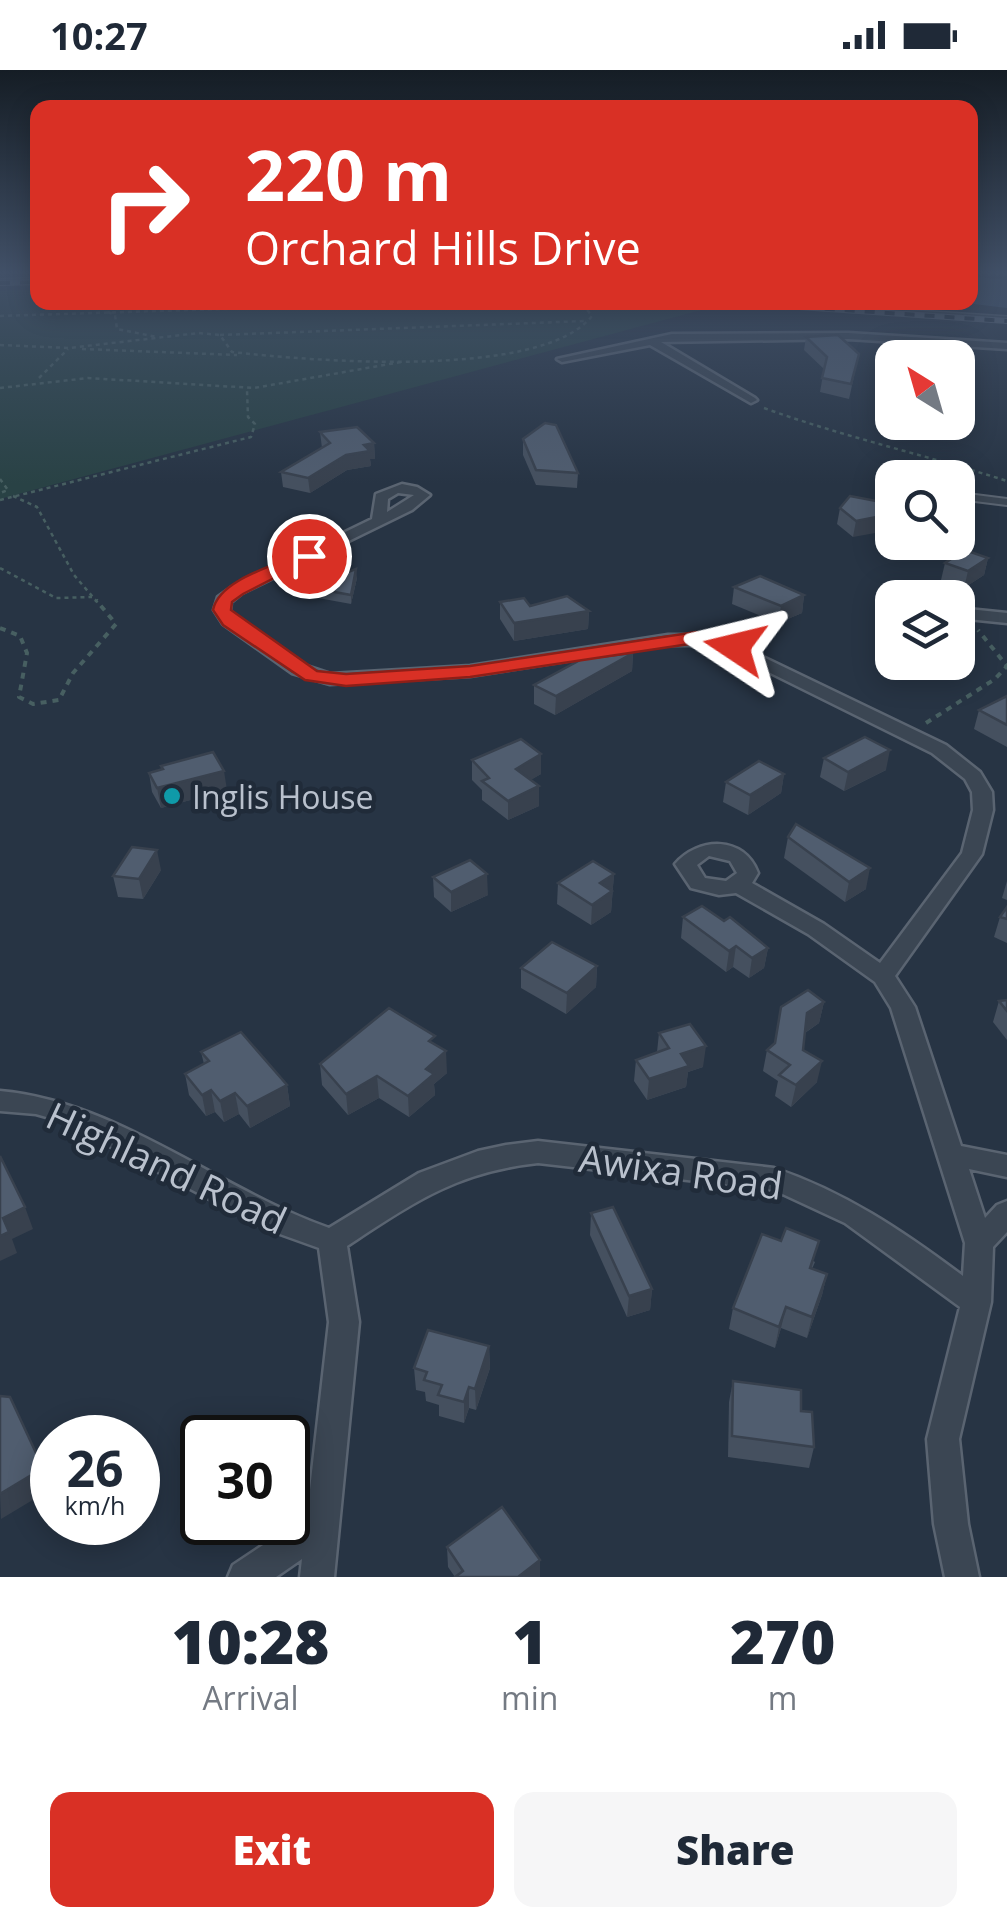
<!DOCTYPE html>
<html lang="en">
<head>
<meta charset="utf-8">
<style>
  body { margin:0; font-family:"Open Sans",sans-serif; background:#f6f6f7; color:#1f2937; height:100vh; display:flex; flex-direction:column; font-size:38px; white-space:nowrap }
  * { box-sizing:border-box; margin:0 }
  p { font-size:32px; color:#747a83 }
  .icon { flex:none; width:55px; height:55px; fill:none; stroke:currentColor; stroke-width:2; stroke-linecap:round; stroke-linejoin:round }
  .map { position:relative; height:1507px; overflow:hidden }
  .side { display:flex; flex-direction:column; background:#fff; flex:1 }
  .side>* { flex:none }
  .guide { position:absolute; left:30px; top:30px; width:948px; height:210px; border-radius:20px; box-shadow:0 5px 25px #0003; background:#d93025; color:#fff; overflow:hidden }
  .needle { width:65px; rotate:323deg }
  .tools { position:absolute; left:875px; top:270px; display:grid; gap:20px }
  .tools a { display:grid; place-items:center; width:100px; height:100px; border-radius:20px; background:#fff; box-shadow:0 5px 25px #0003; font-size:50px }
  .speed { position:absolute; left:30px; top:1345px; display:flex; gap:20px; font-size:50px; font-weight:700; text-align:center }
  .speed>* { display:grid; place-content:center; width:130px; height:130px; border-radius:50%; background:#fff; box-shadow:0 5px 25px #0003; line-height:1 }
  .speed small { font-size:25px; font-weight:400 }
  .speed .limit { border:5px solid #111; border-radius:15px; background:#fff; color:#111 }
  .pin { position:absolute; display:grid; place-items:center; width:85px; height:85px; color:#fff; margin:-42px; border:5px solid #fff; border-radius:50%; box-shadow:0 2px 10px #0007 }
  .me { position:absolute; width:110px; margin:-55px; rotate:280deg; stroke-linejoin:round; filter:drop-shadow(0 0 8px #0008) }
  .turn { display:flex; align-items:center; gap:35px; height:210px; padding:0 50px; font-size:45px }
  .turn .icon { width:130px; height:130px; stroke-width:2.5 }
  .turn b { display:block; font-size:70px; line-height:85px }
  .eta { display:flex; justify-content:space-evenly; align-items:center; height:170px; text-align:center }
  .eta b { font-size:60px; font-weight:800; line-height:70px }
  .button { display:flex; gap:20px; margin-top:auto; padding:20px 50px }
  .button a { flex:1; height:115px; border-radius:20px; background:#d93025; color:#fff; font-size:40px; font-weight:800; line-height:115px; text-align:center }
  .button a+a { background:#f6f6f7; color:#1f2937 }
  .status { display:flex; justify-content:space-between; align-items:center; height:70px; padding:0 50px; background:#fff; direction:ltr }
  .status svg { height:28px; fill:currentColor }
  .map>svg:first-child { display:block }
  .green { fill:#294245 }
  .water { fill:#3d526c }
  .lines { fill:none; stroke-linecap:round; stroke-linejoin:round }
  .service-far1-casing { stroke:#5a6471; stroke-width:8 }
  .service-casing { stroke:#5a6471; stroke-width:10 }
  .minor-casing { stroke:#5a6471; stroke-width:5 }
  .path-far1 { stroke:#475f61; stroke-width:2.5; stroke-dasharray:4 4; stroke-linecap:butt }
  .path { stroke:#475f61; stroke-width:4; stroke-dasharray:6 6; stroke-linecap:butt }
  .service-far1 { stroke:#3b4653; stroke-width:5 }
  .service { stroke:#3b4653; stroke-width:6 }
  .minor { fill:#3b4653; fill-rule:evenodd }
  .rail-casing { stroke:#5e6a7a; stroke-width:6 }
  .rail { stroke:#202b39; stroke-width:4; stroke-dasharray:10; stroke-linecap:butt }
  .wall { fill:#45505f }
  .shaded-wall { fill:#38414e }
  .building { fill:#505d6f; stroke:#38414e; stroke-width:2.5 }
  .route { fill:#d93025; stroke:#8d1f18; stroke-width:2.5 }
  .culture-dot { fill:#0f9aa8; stroke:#202b39; stroke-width:4 }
  .labels { text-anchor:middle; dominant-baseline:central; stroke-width:9; stroke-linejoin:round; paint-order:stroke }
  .poi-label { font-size:32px; fill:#b9c1cd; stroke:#202b39; text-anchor:start }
  .near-street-label { font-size:38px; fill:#b9c1cd; stroke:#202b39 }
</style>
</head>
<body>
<div class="status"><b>10:27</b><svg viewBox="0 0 49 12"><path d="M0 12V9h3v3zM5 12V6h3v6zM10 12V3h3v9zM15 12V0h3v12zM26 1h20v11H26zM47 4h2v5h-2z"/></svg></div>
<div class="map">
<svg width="1007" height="1507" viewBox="0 0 1007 1507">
  <rect width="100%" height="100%" fill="#273444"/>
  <polygon class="green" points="37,219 38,232 630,232 705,239 0,429 0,221"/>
  <polygon class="water" points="970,206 1007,210 1007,238 966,233 970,232"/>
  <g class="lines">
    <defs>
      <g id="service-far1">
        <polyline points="0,212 38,210"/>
        <polyline points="751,232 1007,249"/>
      </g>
      <polyline id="service" points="967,427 1007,432"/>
      <g id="minor">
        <polygon points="848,263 1007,273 1007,279 848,269 661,272 755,328 757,330 751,333 650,275 562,292 557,289 672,264"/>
        <path d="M402,414L417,417L430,425L412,440L242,523L231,532L230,540L235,548L304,595L331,604L470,596L668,565H717L946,675L980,702L992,722L993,740L982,784L895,906L915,937L961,1076L1007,1085V1107L969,1099L985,1148L997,1135L1007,1131V1162L993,1177L991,1232L959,1369L968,1454L979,1507H945L934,1454L927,1369L960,1237L845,1153L774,1120L538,1093C456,1102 414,1132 347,1176L359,1252L334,1507H300L302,1489L276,1507H228L233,1495L307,1446L329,1252L319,1178L266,1159L64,1052L36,1044L0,1041V1021C117,1031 218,1119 329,1158L419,1103L478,1081L506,1075L538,1071L774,1098C845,1122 903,1161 963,1206L965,1173L891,938L875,912L808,864L736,823L719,825L691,818L675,794C698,767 744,765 758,803L752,813L824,854L880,893L962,783L973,740L972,722L965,709L932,683L714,575H668L470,606L330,614L292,603L223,554L214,540L218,527L232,517L372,449L376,424ZM398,423L414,425L387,442L388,429ZM709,786L730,791L737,803L726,811L705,808L697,795Z"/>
        <polygon points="958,538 1007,543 1007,553 958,548"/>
      </g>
    </defs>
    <use href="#service-far1" class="service-far1-casing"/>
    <use href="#service" class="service-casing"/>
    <use href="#minor" class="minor-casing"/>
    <g class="path-far1">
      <polyline points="971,203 1007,204"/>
      <polyline points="90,232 99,239"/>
      <polyline points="108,242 115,245 117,259 157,267"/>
      <polyline points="0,246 443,232"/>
      <polyline points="220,265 585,251"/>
      <path d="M0,275L69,278L199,263L220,265L232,282C311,291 541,310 592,246L581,232"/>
      <polyline points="82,279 237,285"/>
      <polyline points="39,308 68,279"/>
      <polyline points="0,318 88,308 254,318 401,292"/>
      <path d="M764,338C844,367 926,385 1007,411"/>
      <polyline points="0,409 8,420 0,423"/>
      <polyline points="13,426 37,437 74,505 98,533"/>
      <polyline points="0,430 251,367 255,354 248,347 247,320"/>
      <polyline points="0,498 56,528 92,527"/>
    </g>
    <g class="path">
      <polyline points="0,558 20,566 27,583 19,627 33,634 59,630 73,603 116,554 96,530"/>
      <polyline points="926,653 995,609 1007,596 978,560"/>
    </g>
    <use href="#service-far1" class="service-far1"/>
    <use href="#service" class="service"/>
    <use href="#minor" class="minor"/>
    <defs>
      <g id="rail">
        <polyline points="0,213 38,212"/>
        <polyline points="725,232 1007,251"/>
      </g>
    </defs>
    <use href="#rail" class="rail-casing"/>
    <use href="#rail" class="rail"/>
  </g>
  <g class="wall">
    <polygon points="806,267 859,284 849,329 820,322 824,299 804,280"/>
    <polygon points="320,362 374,373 375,389 370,389 371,396 347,400 310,423 283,417 281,402 322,378"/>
    <polygon points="523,369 578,403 577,418 536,415 523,385"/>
    <polygon points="892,434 853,467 837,454 840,438"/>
    <polygon points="988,488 984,505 964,518 941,510 945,493"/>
    <polygon points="357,508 351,534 307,526 307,517"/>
    <polygon points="734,517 804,525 802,543 778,553 732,534"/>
    <polygon points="500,532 530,536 589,541 588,559 514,571 500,549"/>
    <polygon points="633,583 632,601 555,645 534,634 534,615"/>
    <polygon points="1007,626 1007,677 974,659 979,640"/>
    <polygon points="824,688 886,700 844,721 820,707"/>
    <polygon points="472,690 541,704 530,710 539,736 508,750 482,730 482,720 472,710"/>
    <polygon points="161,696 227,720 161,738 152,722 149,703 162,699"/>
    <polygon points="784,704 781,723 748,745 723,732 726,712"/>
    <polygon points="788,767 866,819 845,832 784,788"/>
    <polygon points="161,800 143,829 118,827 113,806"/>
    <polygon points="614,804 611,842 591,855 557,834 558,813"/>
    <polygon points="433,807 488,825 451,842 434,827"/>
    <polygon points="1007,811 1007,830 1002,828"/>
    <polygon points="1007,837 1007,873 994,867 1000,847"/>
    <polygon points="683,847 724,851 768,878 764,898 749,908 733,897 726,902 681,868"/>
    <polygon points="597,896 596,917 566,944 521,918 521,898"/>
    <polygon points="1007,930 1007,970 993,952 999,931"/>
    <polygon points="824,932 819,953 805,963 803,980 817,1012 791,1037 775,1026 778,1011 763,1001 767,980"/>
    <polygon points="659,963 703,997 688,1002 686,1017 647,1030 634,1011 636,990 657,982"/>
    <polygon points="435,975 447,1003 434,1014 435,1025 409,1047 379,1028 348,1045 322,1015 320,994"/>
    <polygon points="201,982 287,1015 290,1036 250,1058 239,1044 224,1052 215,1042 206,1046 189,1025 185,1004 204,994"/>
    <polygon points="591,1143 652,1219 650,1240 627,1247 590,1165"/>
    <polygon points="781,1171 815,1192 812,1199 827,1204 822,1225 807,1268 781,1258 775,1278 729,1259 733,1238"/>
    <polygon points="489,1276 490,1298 476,1340 469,1338 464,1353 439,1346 439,1335 426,1331 425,1322 416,1320 414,1298"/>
    <polygon points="733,1311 801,1341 814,1377 809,1398 728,1387 729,1332"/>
    <polygon points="447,1477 540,1507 455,1507 448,1497"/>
  </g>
  <g class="shaded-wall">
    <polygon points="374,373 375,389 370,389 371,396 347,400 310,423 308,408 346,385 364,375"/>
    <polygon points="892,444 892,460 853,467 856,451"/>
    <polygon points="988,488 984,505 964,518 968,501"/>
    <polygon points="356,499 357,508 351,534 351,525"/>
    <polygon points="804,525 802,543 778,553 781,536"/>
    <polygon points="589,541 588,559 514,571 514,553"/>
    <polygon points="633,583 632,601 555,645 556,626"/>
    <polygon points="890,680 886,700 844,721 848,702"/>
    <polygon points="541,684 541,704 516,719 516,699"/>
    <polygon points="224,701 227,720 161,738 157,718"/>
    <polygon points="784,704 781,723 748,745 750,725"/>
    <polygon points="539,716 539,736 508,750 508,731"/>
    <polygon points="157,780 161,800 143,829 139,809"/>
    <polygon points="870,798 866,819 845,832 849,812"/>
    <polygon points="487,804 488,825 451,842 451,822"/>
    <polygon points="614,804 611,842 591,855 592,835 600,813"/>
    <polygon points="736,876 733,897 726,902 729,881"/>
    <polygon points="768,878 764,898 749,908 752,888"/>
    <polygon points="597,896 596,917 566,944 567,923"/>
    <polygon points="824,932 819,953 803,964 807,943"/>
    <polygon points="706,976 703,997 688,1002 686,1017 647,1030 649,1009 681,984"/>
    <polygon points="446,981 447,1003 434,1014 435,1025 409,1047 408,1026 426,999"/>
    <polygon points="822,991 817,1012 791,1037 796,1015"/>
    <polygon points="377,1006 379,1028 348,1045 346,1024"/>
    <polygon points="287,1015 290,1036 250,1058 247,1036"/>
    <polygon points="211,1020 215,1042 206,1046 202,1025"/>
    <polygon points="235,1023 239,1044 224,1052 220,1031"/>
    <polygon points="25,1137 33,1159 12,1169 17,1183 0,1191 0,1166 3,1148"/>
    <polygon points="827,1204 822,1225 807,1268 812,1247"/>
    <polygon points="652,1219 650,1240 627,1247 629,1226"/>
    <polygon points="786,1237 781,1258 775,1278 779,1257"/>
    <polygon points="489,1276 490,1298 476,1340 475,1319"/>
    <polygon points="469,1317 469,1338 464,1353 464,1332"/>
    <polygon points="43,1398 51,1419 1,1449 0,1424"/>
    <polygon points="540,1490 540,1507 518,1507"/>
  </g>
  <g class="building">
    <polygon points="838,265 859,284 851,314 822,308 827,287 806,267"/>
    <polygon points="545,353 556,355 578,403 536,400 523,369"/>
    <polygon points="357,357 374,373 364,375 370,381 346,385 308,408 281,402 330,373 320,362"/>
    <polygon points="850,426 892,434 892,444 856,451 840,438"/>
    <polygon points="965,480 988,488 968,501 945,493"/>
    <polygon points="356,499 351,525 307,517"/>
    <polygon points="760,506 804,525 781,536 734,517"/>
    <polygon points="567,526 589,541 514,553 500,532 524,528 530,536"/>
    <polygon points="633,583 556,626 534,615 582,589"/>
    <polygon points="1007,626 1007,655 979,640"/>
    <polygon points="865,667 890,680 848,702 824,688"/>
    <polygon points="521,669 541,684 516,699 539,716 508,731 482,711 489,708 472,690"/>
    <polygon points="213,682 224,701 157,718 149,703 163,699 161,696"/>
    <polygon points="759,691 784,704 750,725 726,712"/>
    <polygon points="796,754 870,798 849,812 788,767"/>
    <polygon points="132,777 157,780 139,809 113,806"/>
    <polygon points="470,790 487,804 451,822 433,807"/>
    <polygon points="593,791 614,804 600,813 612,821 592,835 558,813"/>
    <polygon points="702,836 724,851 730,847 768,878 752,888 736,876 729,881 683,847"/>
    <polygon points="1007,837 1007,849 1000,847"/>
    <polygon points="552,872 597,896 567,923 521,898"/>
    <polygon points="808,920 824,932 807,943 803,980 822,991 796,1015 779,1005 790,995 767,980 775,973 781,937"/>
    <polygon points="1007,930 1007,941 999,931"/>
    <polygon points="389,938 435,966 429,971 446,981 426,999 434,1004 408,1026 377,1006 346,1024 320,994"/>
    <polygon points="690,954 706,976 681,984 689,996 649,1009 636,990 669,978 659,963"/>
    <polygon points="241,962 287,1015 247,1036 235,1023 220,1031 211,1020 202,1025 185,1004 209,991 201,982"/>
    <polygon points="0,1086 25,1137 3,1148 9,1162 0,1166"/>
    <polygon points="613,1137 652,1219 629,1226 591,1143"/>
    <polygon points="786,1158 819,1171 810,1198 827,1204 812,1247 786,1237 779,1257 733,1238 762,1164 781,1171"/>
    <polygon points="428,1260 489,1276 475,1319 469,1317 464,1332 438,1325 442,1315 424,1310 427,1302 414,1298"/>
    <polygon points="733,1311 801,1320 801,1341 812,1342 814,1377 732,1366"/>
    <polygon points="0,1326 10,1327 43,1398 0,1424"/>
    <polygon points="502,1437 540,1490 518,1507 455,1507 463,1501 447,1477"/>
  </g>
  <linearGradient id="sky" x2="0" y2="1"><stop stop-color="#151d25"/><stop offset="0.49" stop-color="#415067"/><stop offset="1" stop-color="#415067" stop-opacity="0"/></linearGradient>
  <rect width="1007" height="414" fill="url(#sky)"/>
  <path class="route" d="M303,483L317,486L243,524L232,532L231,540L317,601L346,604L470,596L696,562L744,577L735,583L696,573L470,607L346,616L305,610L223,555L213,540C219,509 277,495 303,483Z"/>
  <circle class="culture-dot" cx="172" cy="726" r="10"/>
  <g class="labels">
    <g class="poi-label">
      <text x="192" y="726">Inglis House</text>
    </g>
    <g class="near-street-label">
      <text transform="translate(167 1097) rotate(25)">Highland Road</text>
      <text transform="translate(681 1101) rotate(8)">Awixa Road</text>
    </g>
  </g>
</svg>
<div class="tools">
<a><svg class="needle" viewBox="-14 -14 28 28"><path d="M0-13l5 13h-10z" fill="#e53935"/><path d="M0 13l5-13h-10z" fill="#747a83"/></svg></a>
<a><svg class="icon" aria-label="search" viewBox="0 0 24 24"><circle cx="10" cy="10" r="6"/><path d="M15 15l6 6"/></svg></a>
<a><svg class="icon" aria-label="layers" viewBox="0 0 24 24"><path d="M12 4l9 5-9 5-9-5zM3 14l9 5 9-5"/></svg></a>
</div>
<div class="speed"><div>26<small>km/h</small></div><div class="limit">30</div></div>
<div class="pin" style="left:309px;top:486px;background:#d93025"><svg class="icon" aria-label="arrive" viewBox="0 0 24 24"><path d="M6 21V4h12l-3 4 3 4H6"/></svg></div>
<svg class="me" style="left:735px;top:577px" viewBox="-20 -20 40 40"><path d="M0-17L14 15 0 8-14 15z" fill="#d93025" stroke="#fff" stroke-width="4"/></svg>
<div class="guide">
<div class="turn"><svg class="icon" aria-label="right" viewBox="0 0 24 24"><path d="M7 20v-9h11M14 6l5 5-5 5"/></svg><div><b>220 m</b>Orchard Hills Drive</div></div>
</div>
</div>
<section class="side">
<div class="eta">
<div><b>10:28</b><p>Arrival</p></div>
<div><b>1</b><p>min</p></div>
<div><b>270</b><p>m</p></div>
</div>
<div class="button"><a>Exit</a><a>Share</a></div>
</section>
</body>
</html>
